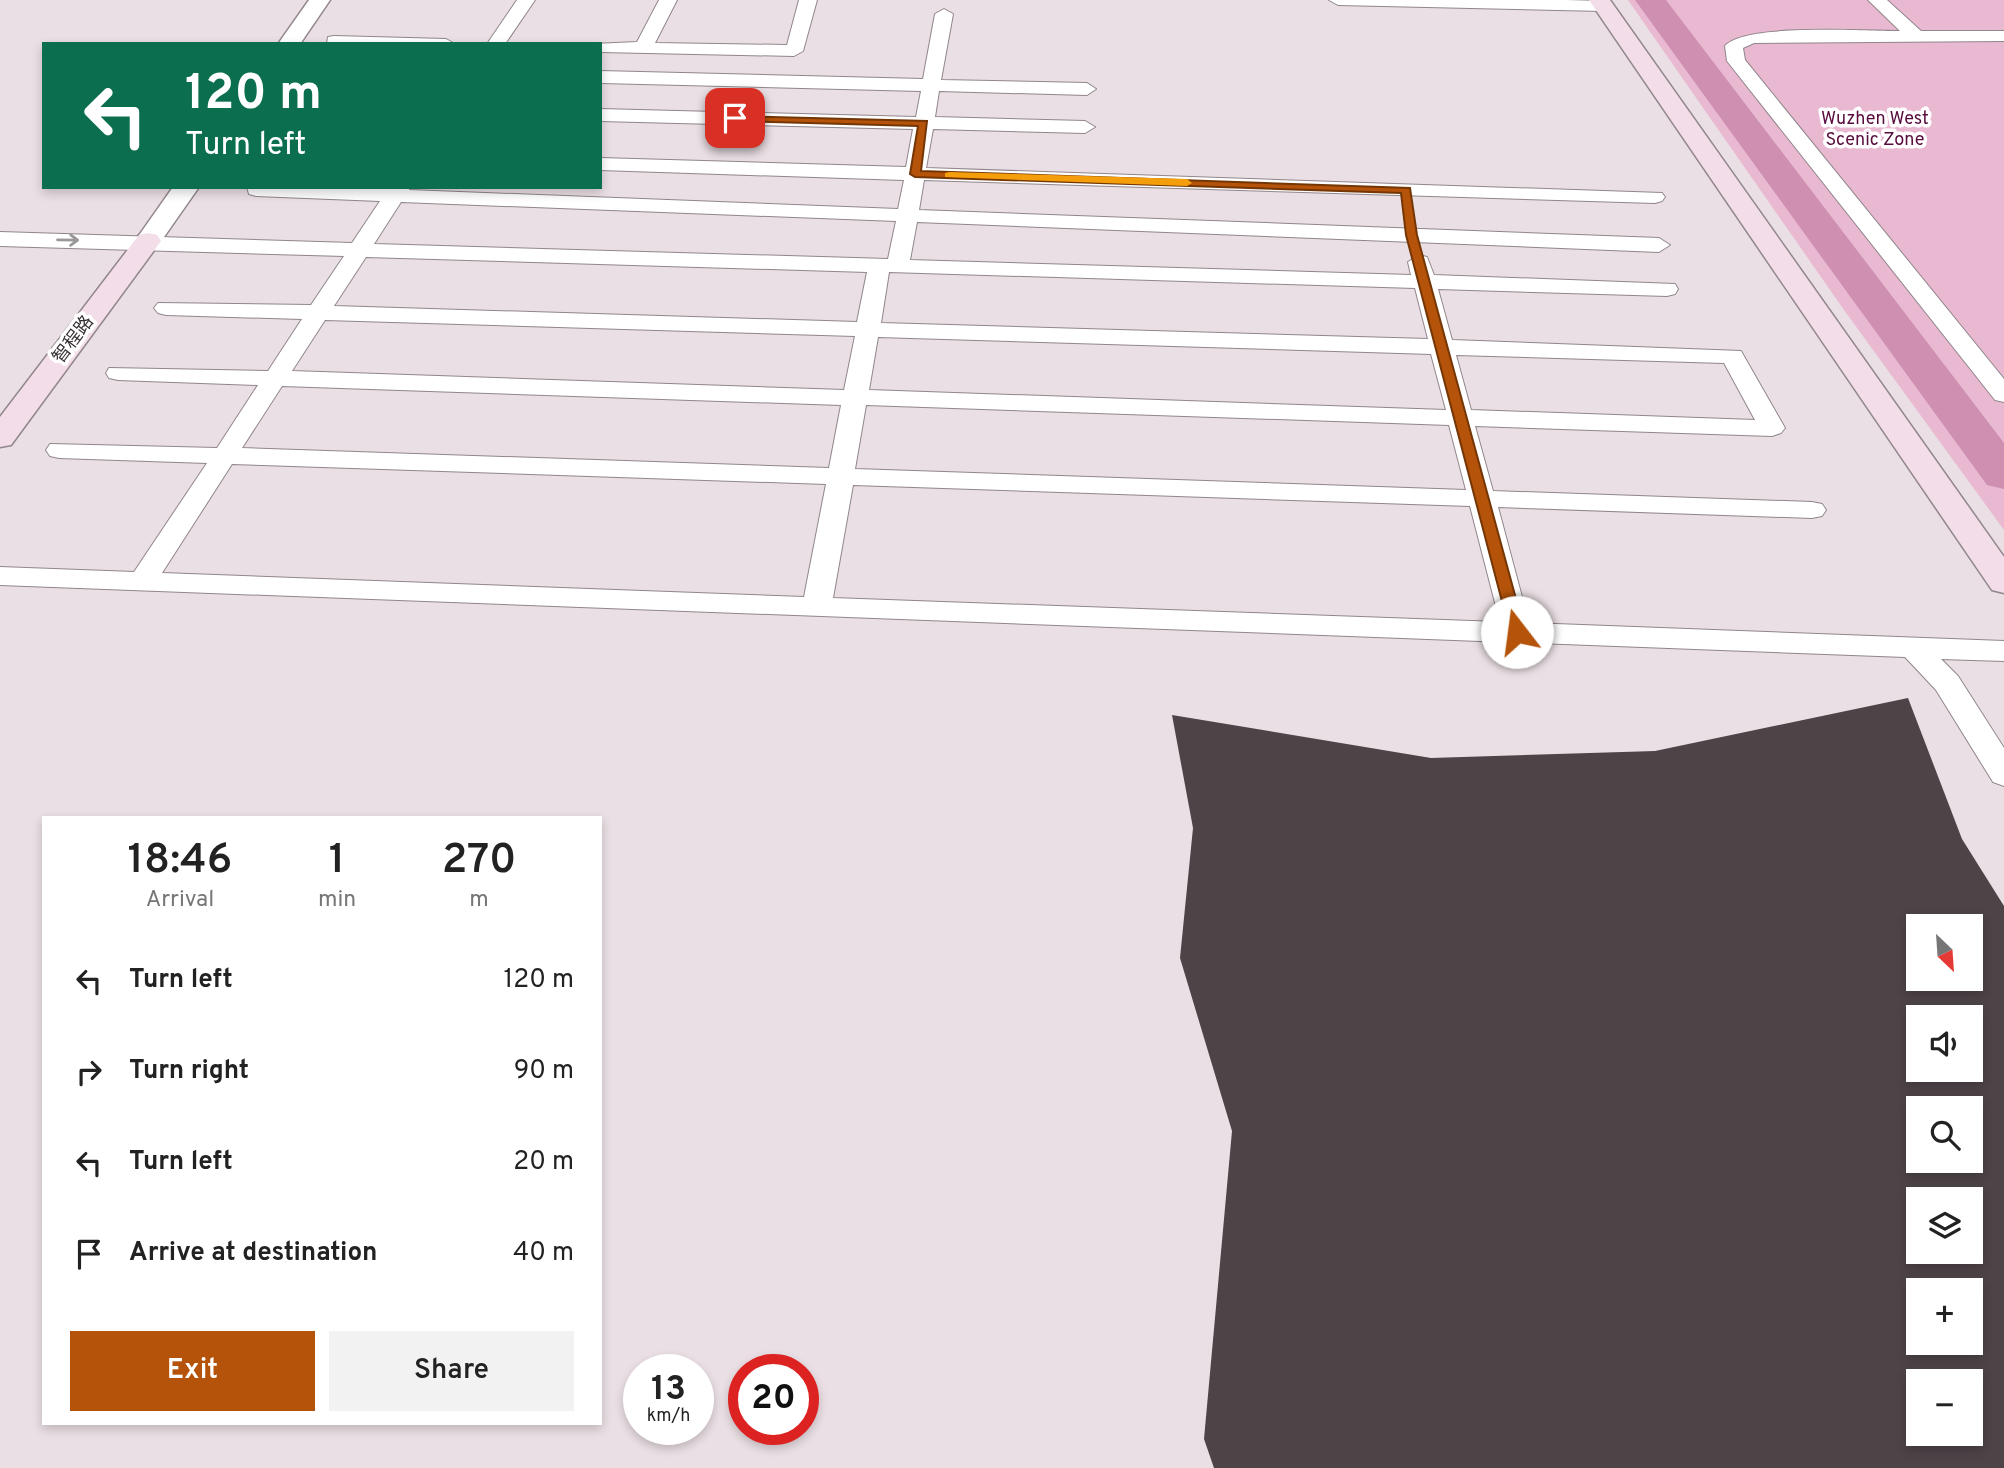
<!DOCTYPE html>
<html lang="en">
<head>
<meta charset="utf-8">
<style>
  body { margin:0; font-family:Overpass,"Noto Sans SC",sans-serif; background:#f2f2f2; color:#222; height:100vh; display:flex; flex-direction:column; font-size:26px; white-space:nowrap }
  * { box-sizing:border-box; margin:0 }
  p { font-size:23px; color:#767676 }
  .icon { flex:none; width:38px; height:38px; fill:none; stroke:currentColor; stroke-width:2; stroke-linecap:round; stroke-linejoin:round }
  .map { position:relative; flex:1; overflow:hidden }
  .drawer { position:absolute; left:42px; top:816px; width:560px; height:609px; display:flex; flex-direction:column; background:#fff; border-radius:0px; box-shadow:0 4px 10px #0003 }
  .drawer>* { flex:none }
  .hud { position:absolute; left:42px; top:42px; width:560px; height:147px; border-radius:0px; box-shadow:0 4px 10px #0003; background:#0b6e4f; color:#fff; overflow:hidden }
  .needle { width:46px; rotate:155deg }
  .controls { position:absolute; left:1906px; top:914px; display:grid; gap:14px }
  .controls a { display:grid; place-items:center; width:77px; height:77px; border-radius:0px; background:#fff; box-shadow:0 4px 10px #0003; font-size:35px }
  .speed { position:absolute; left:623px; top:1354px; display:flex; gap:14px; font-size:35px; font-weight:700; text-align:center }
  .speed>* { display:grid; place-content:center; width:91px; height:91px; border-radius:50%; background:#fff; box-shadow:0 4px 10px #0003; line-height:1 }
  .speed small { font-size:18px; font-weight:400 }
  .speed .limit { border:10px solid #d22; background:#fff; color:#111 }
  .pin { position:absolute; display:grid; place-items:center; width:60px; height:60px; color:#fff; margin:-30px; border-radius:14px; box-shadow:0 4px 10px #0006 }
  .me { position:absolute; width:77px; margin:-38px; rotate:345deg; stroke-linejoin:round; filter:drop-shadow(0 0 5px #0008) }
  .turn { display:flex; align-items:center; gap:24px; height:147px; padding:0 28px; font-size:32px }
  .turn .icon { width:91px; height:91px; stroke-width:2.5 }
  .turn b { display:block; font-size:49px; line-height:60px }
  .eta { display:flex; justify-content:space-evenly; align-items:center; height:119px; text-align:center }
  .eta b { font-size:42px; font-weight:600; line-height:49px }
  .button { display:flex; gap:14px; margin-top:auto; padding:14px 28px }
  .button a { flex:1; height:80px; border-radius:0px; background:#b45309; color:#fff; font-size:28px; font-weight:600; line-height:80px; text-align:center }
  .button a+a { background:#f2f2f2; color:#222 }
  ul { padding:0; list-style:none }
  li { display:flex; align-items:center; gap:21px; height:91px; padding:0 28px }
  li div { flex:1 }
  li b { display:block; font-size:26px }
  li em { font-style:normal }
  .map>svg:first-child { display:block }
  .green { fill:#e9b8d1 }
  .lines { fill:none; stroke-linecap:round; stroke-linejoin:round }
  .canal { fill:#ce8fb1; fill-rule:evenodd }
  .building { fill:#4d4448; fill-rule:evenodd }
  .lane-casing { stroke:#90868b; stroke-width:2 }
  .street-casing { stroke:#90868b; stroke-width:3 }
  .secondary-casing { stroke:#90868b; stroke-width:3 }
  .lane { fill:#fff; fill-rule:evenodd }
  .street { fill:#fff; fill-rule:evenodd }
  .secondary { fill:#f2dde8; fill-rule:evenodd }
  .oneway { stroke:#9a9798 }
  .route { fill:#b45309; stroke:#753606; stroke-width:2 }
  .slow { fill:#f59e0b }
  .labels { text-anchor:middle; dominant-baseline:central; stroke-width:7; stroke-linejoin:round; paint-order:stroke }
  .far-park-label { font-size:18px; fill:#570c3d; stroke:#fff }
  .far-street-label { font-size:18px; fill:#342f31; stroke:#fff }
</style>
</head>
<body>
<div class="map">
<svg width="2004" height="1468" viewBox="0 0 2004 1468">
  <rect width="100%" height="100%" fill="#eadfe4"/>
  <polygon class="green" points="1628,0 2004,0 2004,530 1844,310"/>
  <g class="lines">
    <polygon class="canal" points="1635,0 1666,0 2004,443 2004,489 1987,485"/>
  </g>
  <path class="building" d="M1908,698L1962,839L2004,906V1468H1214L1204,1439L1232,1131L1180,958L1193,828L1172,715L1431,758L1655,751ZM1918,926H1970V978H1918ZM1918,1017H1970V1069H1918ZM1918,1108H1970V1160H1918ZM1918,1199H1970V1251H1918ZM1918,1290H1970V1342H1918ZM1918,1381H1970V1433H1918Z"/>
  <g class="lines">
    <defs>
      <g id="lane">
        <polygon points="517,0 535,0 505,44 487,44"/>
        <polygon points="659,0 677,0 655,43 787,45 799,0 817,0 803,51 794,56 600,52 600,44 593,44 637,42"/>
        <polygon points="1329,0 1566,0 1603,1 1612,6 1603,11 1338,5"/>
        <path d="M1868,0H1887L1921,31H2004V41L1754,43L1743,48L1745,60L2004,379V402L1995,400L1727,61L1725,46C1744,23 1867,31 1900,31Z"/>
        <path d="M944,9L953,14L941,80L1087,83L1096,89L1087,95L939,91L935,117L1085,121L1095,127L1085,133L933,129L926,168L1662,193L1665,197L1662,201L1655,203L924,180L919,210L1659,238L1670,245L1659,252L917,222L910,260L1411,275L1408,262L1419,255L1427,257L1434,275L1675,284L1678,289L1675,294L1667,296L1438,289L1452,340L1741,351L1785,428L1781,433L1772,436L1475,426L1493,491L1812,502L1822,504L1826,510L1822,516L1812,518L1498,507L1529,623L2004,641V661L1941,659L1958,676L2004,748V786L1993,782L1936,690L1905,657L0,585V567L134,572L207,463L59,458L50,456L46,450L50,444L217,448L258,385L118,380L109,378L106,373L109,368L268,371L302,319L166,315L158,313L154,308L158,303L311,305L344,256L0,246V232L352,243L380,201L256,196L249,194L247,187H410L409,190L898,209L904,180L600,170V158L906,167L913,129L600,121V109L916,117L921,91L600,83V71L923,79L935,14ZM401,202L896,221L888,259L374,244ZM366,257L867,272L857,322L334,306ZM889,272L1415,288L1428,339L881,323ZM325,320L855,336L844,390L292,371ZM878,337L1431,354L1446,410L869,390ZM1456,355L1724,363L1755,420L1471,410ZM282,386L841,405L829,468L242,448ZM866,405L1449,425L1466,490L855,469ZM232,464L826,484L804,597L162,573ZM853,485L1470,506L1500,622L833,598Z"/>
        <polygon points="334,36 446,39 455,44 327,44 328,37"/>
      </g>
      <g id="street">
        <polygon points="309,0 330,0 300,44 278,44"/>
        <polygon points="173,187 199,187 157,247 139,247 135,241"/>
      </g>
      <g id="secondary">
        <polygon points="1589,0 1610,0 2004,557 2004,593 1992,590"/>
        <polygon points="148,233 157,235 161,241 11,445 0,447 0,417 139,235"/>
      </g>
    </defs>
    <use href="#lane" class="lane-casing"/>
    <use href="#street" class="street-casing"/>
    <use href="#secondary" class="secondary-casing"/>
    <use href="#lane" class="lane"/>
    <use href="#street" class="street"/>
    <use href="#secondary" class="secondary"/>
  </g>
  <defs><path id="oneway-shaft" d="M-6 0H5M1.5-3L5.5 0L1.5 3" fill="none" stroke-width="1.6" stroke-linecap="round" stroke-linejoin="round" transform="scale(1.75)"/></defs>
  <use class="oneway" href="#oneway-shaft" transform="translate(68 240) rotate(1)"/>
  <polygon class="route" points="735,116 927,121 921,171 1410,188 1417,235 1525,632 1522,636 1512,636 1510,632 1406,235 1401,193 915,177 910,174 918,126 732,121"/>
  <polygon class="slow" points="949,172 1187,179 1192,183 1187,186 945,177 945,173"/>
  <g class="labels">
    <g class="far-park-label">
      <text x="1875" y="119">Wuzhen West<tspan x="1875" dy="21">Scenic Zone</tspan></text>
    </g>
    <g class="far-street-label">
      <text transform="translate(74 340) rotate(-53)">智程路</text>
    </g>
  </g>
</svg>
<div class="controls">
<a><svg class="needle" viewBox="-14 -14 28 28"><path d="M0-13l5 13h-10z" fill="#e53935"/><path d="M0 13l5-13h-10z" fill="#767676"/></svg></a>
<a><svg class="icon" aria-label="sound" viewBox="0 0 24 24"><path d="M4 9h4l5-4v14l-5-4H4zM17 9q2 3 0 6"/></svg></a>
<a><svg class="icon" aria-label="search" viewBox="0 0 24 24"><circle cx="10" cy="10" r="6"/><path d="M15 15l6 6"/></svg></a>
<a><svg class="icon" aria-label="layers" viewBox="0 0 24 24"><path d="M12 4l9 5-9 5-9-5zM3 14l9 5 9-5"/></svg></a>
<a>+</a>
<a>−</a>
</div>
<div class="speed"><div>13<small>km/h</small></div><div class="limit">20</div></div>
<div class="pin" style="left:735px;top:118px;background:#d93025"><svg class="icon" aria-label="arrive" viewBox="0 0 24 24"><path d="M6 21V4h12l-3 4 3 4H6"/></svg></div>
<svg class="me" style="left:1517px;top:632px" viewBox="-20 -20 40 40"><circle r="19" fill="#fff"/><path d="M0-13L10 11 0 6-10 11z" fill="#b45309"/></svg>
<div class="hud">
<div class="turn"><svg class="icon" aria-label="left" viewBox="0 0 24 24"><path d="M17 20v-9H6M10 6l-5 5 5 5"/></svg><div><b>120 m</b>Turn left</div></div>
</div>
<section class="drawer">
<div class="eta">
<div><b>18:46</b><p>Arrival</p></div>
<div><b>1</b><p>min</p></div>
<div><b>270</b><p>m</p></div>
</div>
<ul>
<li><svg class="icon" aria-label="left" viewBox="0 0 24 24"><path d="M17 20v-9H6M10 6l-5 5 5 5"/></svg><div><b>Turn left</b></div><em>120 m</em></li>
<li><svg class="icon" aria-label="right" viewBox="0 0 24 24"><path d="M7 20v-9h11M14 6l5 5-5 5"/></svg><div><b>Turn right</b></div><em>90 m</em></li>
<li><svg class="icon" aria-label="left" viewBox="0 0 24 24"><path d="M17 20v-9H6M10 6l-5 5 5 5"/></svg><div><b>Turn left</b></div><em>20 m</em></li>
<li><svg class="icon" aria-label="arrive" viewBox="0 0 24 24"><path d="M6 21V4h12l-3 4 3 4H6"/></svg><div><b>Arrive at destination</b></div><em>40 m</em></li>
</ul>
<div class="button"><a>Exit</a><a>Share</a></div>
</section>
</div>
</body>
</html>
